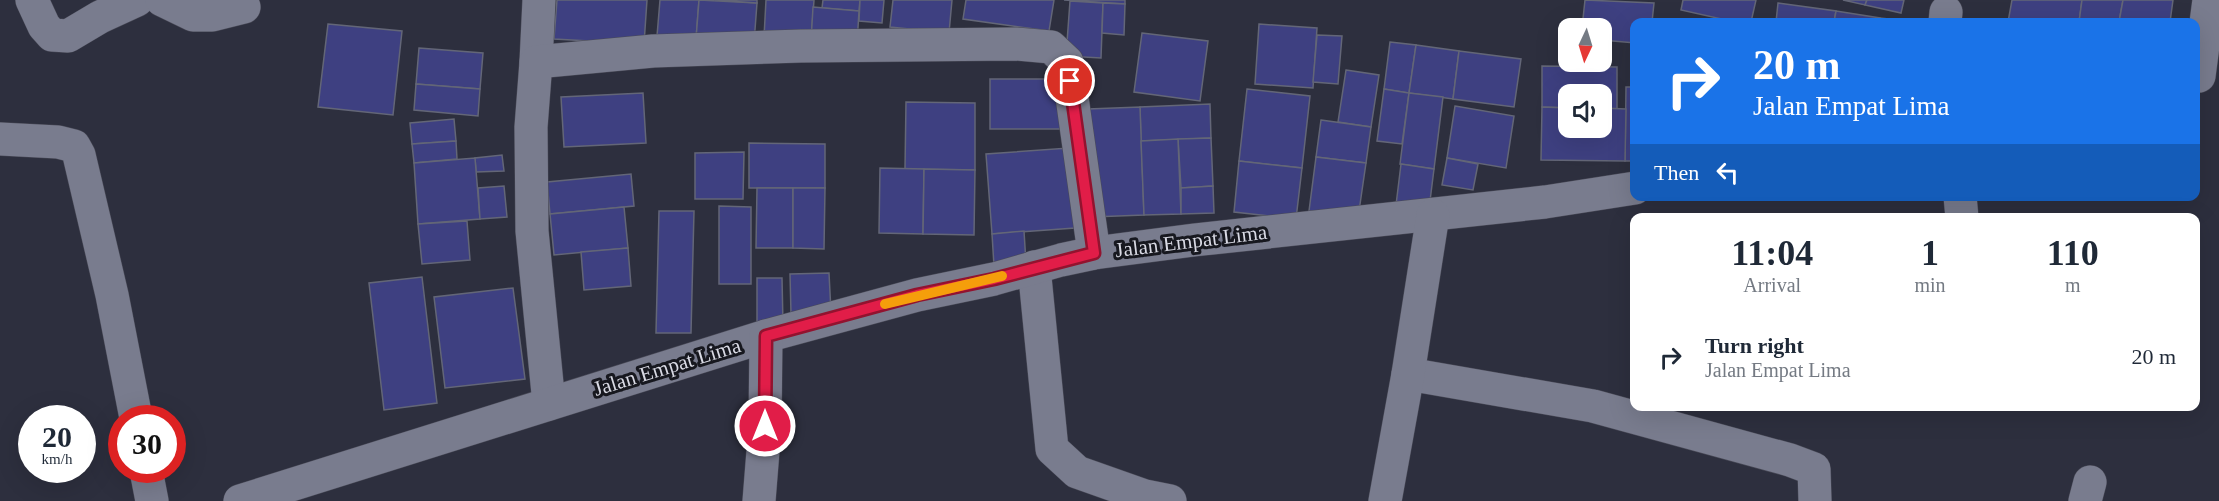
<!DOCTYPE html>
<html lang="en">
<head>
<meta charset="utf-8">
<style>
  body { margin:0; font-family:"Times New Roman",serif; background:#f6f6f7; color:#1f2937; height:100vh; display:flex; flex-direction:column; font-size:22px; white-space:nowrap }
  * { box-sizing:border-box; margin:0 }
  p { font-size:20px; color:#747a83 }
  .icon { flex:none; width:33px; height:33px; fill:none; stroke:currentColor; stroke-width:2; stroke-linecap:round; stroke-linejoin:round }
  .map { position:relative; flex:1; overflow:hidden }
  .side { position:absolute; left:1630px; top:213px; width:570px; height:198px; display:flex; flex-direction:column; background:#fff; border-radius:12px; box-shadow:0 6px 24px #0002 }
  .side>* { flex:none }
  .top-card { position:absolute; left:1630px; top:18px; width:570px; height:183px; border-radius:12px; box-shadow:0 6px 24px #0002; background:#1a73e8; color:#fff; overflow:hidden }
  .needle { width:39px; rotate:184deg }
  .controls { position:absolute; left:1558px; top:18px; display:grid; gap:12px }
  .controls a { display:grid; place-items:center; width:54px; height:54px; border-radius:12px; background:#fff; box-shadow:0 6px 24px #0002; font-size:30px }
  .speed { position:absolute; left:18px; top:405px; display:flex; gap:12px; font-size:30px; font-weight:700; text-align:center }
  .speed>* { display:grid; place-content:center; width:78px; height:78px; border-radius:50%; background:#fff; box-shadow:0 6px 24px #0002; line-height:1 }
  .speed small { font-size:15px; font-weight:400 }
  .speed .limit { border:9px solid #d22; background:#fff; color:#111 }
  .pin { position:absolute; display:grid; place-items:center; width:51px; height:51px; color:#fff; margin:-26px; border:3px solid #fff; border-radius:50%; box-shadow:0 2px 6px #0007 }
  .me { position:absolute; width:66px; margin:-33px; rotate:0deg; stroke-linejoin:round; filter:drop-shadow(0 0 4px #0008) }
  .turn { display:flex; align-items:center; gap:21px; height:126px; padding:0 24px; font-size:27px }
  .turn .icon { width:78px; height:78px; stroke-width:2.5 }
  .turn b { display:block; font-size:42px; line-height:51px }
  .then { display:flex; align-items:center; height:57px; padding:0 24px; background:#0003; gap:12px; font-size:22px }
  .eta { display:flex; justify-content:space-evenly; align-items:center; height:102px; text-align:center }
  .eta b { font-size:36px; font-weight:600; line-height:42px }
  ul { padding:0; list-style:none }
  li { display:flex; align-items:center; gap:18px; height:84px; padding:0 24px }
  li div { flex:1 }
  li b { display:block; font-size:22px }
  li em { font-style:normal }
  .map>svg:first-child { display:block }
  .building { fill:#3e4081; stroke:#636677; stroke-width:1.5 }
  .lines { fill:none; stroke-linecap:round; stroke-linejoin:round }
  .minor-casing { stroke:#494a57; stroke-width:34 }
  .minor { stroke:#797c8e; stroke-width:33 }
  .route-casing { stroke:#92132f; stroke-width:15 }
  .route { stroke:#e11d48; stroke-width:10 }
  .slow { stroke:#f59e0b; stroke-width:10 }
  .labels { text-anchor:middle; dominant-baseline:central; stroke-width:6; stroke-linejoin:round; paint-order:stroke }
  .street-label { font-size:21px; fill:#d9dae4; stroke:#17181f }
</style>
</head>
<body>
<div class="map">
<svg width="2219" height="501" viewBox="0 0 2219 501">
  <rect width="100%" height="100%" fill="#2d2f3e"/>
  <g class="building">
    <polygon points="557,0 647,0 644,44 554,39"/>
    <polygon points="660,0 699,0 696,39 657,36"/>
    <polygon points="699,0 757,3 754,43 696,39"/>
    <polygon points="715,0 757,0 757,3"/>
    <polygon points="766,0 814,0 811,41 764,37"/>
    <polygon points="823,0 860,0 859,11 822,8"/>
    <polygon points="860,0 884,0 882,23 859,21"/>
    <polygon points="893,0 952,0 949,33 890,27"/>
    <polygon points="966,0 1054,0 1049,31 963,19"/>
    <polygon points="1064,0 1125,0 1125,4"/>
    <polygon points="1585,0 1654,3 1652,22 1635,22 1635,43 1602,40 1602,28 1582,28"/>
    <polygon points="1683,0 1756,0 1751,22 1735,22 1681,10"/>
    <polygon points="1843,0 1867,0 1865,5"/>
    <polygon points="1867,0 1904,0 1901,13 1865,5"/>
    <polygon points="2012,0 2082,0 2079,22 2008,22"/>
    <polygon points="2082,0 2123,0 2119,22 2079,22"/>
    <polygon points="2123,0 2173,0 2170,22 2119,22"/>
    <polygon points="1070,1 1103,3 1101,58 1066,56"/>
    <polygon points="1103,3 1125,4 1124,35 1102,33"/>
    <polygon points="1778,3 1836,11 1834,22 1776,22"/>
    <polygon points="813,7 859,11 857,44 811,41"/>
    <polygon points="1836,11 1880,18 1880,22 1834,22"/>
    <polygon points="1880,18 1916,22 1880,22"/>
    <polygon points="328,24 402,31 393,115 318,107"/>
    <polygon points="1259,24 1317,28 1313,88 1255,84"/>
    <polygon points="1142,33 1208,41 1200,101 1134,92"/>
    <polygon points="1317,35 1342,36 1338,84 1313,82"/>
    <polygon points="1390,42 1416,45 1409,93 1384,89"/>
    <polygon points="1416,45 1459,51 1453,99 1409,93"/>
    <polygon points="419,48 483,53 480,89 416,84"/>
    <polygon points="1459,51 1521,59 1514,107 1453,99"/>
    <polygon points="1542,66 1617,67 1617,109 1602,108 1602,94 1569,94 1569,108 1542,107"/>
    <polygon points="1346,70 1379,75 1371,127 1338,122"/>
    <polygon points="990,79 1061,79 1062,129 990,129"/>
    <polygon points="416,84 480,89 478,116 414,110"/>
    <polygon points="1626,87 1635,87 1635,161 1625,161"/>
    <polygon points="1247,89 1310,96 1302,168 1239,161"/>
    <polygon points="1384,89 1409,93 1402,144 1377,141"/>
    <polygon points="643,93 646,143 564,147 561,97"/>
    <polygon points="1409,93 1443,97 1434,169 1400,164"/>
    <polygon points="906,102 975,103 975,170 905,169"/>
    <polygon points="1210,104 1211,138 1141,141 1140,107"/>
    <polygon points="1455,106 1514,116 1506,168 1447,158"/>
    <polygon points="1140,107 1144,215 1092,217 1088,109"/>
    <polygon points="1542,107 1569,108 1569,128 1602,128 1602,108 1626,109 1625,161 1541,160"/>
    <polygon points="454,119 456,141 412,144 410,123"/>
    <polygon points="1321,120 1371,127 1366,163 1316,157"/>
    <polygon points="1211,138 1213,186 1181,188 1178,139"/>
    <polygon points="1178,139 1181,214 1144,215 1141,141"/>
    <polygon points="456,141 457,159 414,163 412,144"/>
    <polygon points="749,143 825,144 825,188 749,188"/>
    <polygon points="1069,148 1075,228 992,234 986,154"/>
    <polygon points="744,152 743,199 695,199 695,153"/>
    <polygon points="502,155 504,171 476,172 475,158"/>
    <polygon points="1316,157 1366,163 1358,218 1309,211"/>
    <polygon points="475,158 480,219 418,224 414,163"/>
    <polygon points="1447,158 1478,164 1473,190 1442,185"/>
    <polygon points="1239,161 1302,168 1296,219 1234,212"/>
    <polygon points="1401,164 1434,169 1429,209 1396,205"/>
    <polygon points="880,168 924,169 923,234 879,233"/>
    <polygon points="924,169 975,170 974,235 923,234"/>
    <polygon points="631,174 634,206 550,214 547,182"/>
    <polygon points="504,186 507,217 480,219 478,188"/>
    <polygon points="1213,186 1214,213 1181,214 1181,188"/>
    <polygon points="757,188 793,188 793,248 756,248"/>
    <polygon points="793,188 825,188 824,249 793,248"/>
    <polygon points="719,206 751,207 751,284 719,284"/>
    <polygon points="624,207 628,248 554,255 550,214"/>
    <polygon points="659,211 694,211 691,333 656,333"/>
    <polygon points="467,221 470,260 422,264 418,224"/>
    <polygon points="1024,231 1026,263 994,266 992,234"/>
    <polygon points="628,248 631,286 584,290 581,252"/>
    <polygon points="829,273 831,312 791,314 790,274"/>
    <polygon points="422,277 437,403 384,410 369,283"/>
    <polygon points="757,278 782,278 783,324 757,324"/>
    <polygon points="513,288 525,379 445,388 434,297"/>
  </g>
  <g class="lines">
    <defs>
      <g id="minor">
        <polyline points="32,0 44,26 52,35 68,36 100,17 137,0"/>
        <polyline points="162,0 193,15 212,15 244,7"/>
        <polyline points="1945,22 1946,12"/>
        <polyline points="536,62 539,0"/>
        <polyline points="2199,76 2209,0"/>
        <polyline points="0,139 58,142 74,146 79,155 112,295 136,418"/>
        <polyline points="1960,196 1962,218"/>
        <polyline points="1034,267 1052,449 1077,472 1145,496 1170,501"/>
        <polyline points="1408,374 1593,406 1790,460 1814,469 1815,501"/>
        <polyline points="549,404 532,231 531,127 536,62 653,51 801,46 1016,44 1051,47 1067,62 1094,253"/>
        <polyline points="146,470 152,501"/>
        <polyline points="240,501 766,336 917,295 994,279 1061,260 1094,253 1194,240 1545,202 1635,188"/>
        <polyline points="759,501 765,426 766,336"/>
        <polyline points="1385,501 1408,374 1433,215"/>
        <polyline points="2085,501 2090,482"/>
      </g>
    </defs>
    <use href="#minor" class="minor-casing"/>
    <use href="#minor" class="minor"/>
  </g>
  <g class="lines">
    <defs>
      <polyline id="route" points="765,426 766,336 917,295 994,279 1094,253 1070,81"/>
    </defs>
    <use href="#route" class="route-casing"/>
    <use href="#route" class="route"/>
    <polyline class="slow" points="885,304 1002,276"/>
  </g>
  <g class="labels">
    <g class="street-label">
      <text transform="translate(1191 241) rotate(-7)">Jalan Empat Lima</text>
      <text transform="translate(667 367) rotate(-17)">Jalan Empat Lima</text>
    </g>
  </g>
</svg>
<div class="controls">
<a><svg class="needle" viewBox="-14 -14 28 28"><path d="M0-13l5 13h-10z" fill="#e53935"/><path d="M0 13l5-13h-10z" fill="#747a83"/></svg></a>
<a><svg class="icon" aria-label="sound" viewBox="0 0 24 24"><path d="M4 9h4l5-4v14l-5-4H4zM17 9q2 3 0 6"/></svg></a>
</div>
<div class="speed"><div>20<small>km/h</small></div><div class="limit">30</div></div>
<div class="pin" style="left:1070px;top:81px;background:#d93025"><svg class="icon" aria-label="arrive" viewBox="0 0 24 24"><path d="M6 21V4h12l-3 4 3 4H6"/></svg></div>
<svg class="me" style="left:765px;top:426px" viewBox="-20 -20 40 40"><circle r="17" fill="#e11d48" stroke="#fff" stroke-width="3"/><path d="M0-11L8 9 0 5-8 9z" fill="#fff"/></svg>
<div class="top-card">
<div class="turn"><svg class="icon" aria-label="right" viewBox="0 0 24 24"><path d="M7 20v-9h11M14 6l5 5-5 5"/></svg><div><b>20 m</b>Jalan Empat Lima</div></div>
<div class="then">Then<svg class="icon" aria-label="left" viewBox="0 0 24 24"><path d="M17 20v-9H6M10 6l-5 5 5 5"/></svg></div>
</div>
<section class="side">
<div class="eta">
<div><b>11:04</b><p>Arrival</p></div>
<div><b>1</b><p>min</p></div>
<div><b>110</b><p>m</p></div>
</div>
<ul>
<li><svg class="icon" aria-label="right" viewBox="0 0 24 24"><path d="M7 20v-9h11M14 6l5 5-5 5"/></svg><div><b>Turn right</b><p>Jalan Empat Lima</p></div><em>20 m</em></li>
</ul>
</section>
</div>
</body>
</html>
